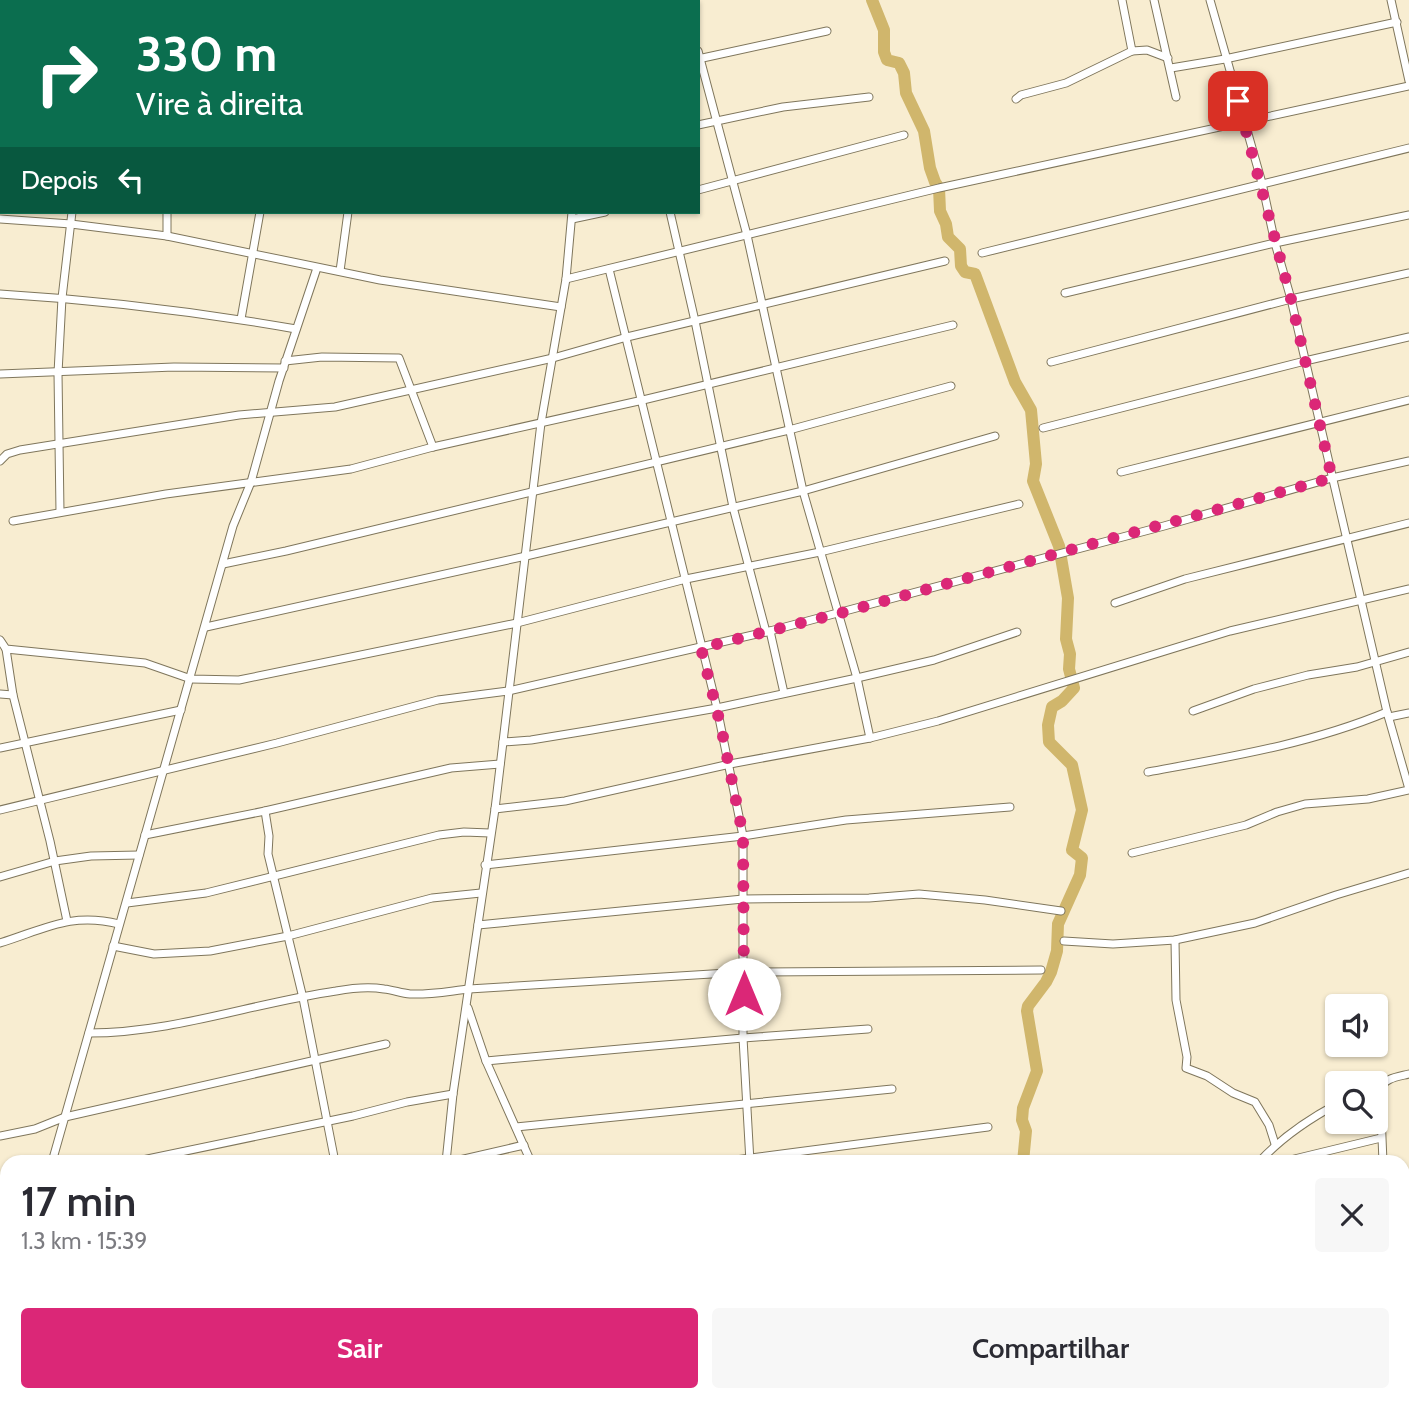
<!DOCTYPE html>
<html lang="pt">
<head>
<meta charset="utf-8">
<style>
  body { margin:0; font-family:Cabin,sans-serif; background:#f7f7f7; color:#2b2b33; height:100vh; display:flex; flex-direction:column; font-size:26px; white-space:nowrap }
  * { box-sizing:border-box; margin:0 }
  p { font-size:23px; color:#7c7c81 }
  .icon { flex:none; width:38px; height:38px; fill:none; stroke:currentColor; stroke-width:2; stroke-linecap:round; stroke-linejoin:round }
  .map { position:relative; flex:1; overflow:hidden }
  .side { position:absolute; left:0px; top:1155px; width:1410px; height:247px; display:flex; flex-direction:column; background:#fff; border-radius:21px 21px 0 0; box-shadow:0 2px 5px #0004 }
  .side>* { flex:none }
  .hud { position:absolute; left:0px; top:0px; width:700px; height:214px; box-shadow:0 2px 5px #0004; background:#0b6e4f; color:#fff; overflow:hidden }
  .tools { position:absolute; left:1325px; top:994px; display:grid; gap:14px }
  .tools a { display:grid; place-items:center; width:63px; height:63px; border-radius:7px; background:#fff; box-shadow:0 2px 5px #0004; font-size:35px }
  .pin { position:absolute; display:grid; place-items:center; width:60px; height:60px; color:#fff; margin:-30px; border-radius:14px; box-shadow:0 4px 10px #0006 }
  .me { position:absolute; width:77px; margin:-38px; rotate:0deg; stroke-linejoin:round; filter:drop-shadow(0 0 5px #0008) }
  .turn { display:flex; align-items:center; gap:24px; height:147px; padding:0 21px; font-size:32px }
  .turn .icon { width:91px; height:91px; stroke-width:2.5 }
  .turn b { display:block; font-size:49px; line-height:60px }
  .then { display:flex; align-items:center; height:66px; padding:0 21px; background:#0003; gap:14px; font-size:26px }
  .round { display:grid; place-items:center; flex:none; width:74px; height:74px; border-radius:7px; background:#f7f7f7 }
  .headline { display:flex; align-items:center; justify-content:space-between; height:119px; padding:0 21px }
  h1 { font-size:42px; font-weight:600; line-height:52px }
  .button { display:flex; gap:14px; margin-top:auto; padding:14px 21px }
  .button a { flex:1; height:80px; border-radius:7px; background:#db2777; color:#fff; font-size:28px; font-weight:600; line-height:80px; text-align:center }
  .button a+a { background:#f7f7f7; color:#2b2b33 }
  .map>svg:first-child { display:block }
  .lines { fill:none; stroke-linecap:round; stroke-linejoin:round }
  .river { stroke:#d0b66c; stroke-width:12 }
  .minor-casing { stroke:#7f765c; stroke-width:9 }
  .minor { stroke:#fff; stroke-width:7 }
  .route { stroke:#db2777; stroke-width:12; stroke-dasharray:0 21.6 }
</style>
</head>
<body>
<div class="map">
<svg width="1409" height="1401" viewBox="0 0 1409 1401">
  <rect width="100%" height="100%" fill="#f8edd1"/>
  <g class="lines">
    <polyline class="river" points="872,0 884,30 884,52 887,60 899,63 904,73 906,93 924,131 930,168 935,182 939,188 940,211 946,224 948,237 960,249 961,266 965,272 975,274 1015,382 1031,410 1036,464 1033,481 1059,546 1068,598 1066,639 1070,654 1069,669 1074,688 1062,701 1052,707 1048,725 1049,742 1072,765 1082,810 1072,850 1082,858 1080,875 1058,924 1057,951 1051,972 1046,982 1028,1006 1027,1011 1037,1071 1023,1108 1022,1120 1026,1131 1023,1162"/>
    <defs>
      <g id="minor">
        <polyline points="250,0 250,2"/>
        <polyline points="308,0 308,2"/>
        <polyline points="685,0 686,2"/>
        <polyline points="1122,0 1132,51 1147,50 1168,58"/>
        <polyline points="1154,0 1176,97"/>
        <polyline points="1210,0 1262,183 1275,243 1291,299 1387,712 1409,789"/>
        <polyline points="1391,0 1409,81"/>
        <polyline points="88,2 88,0"/>
        <polyline points="372,2 372,0"/>
        <polyline points="437,2 437,0"/>
        <polyline points="601,2 601,0"/>
        <polyline points="669,2 677,0"/>
        <polyline points="0,28 2,38"/>
        <polyline points="698,51 747,235 803,491 857,678 870,738"/>
        <polyline points="698,59 827,31"/>
        <polyline points="1171,68 1225,59 1397,22"/>
        <polyline points="1016,99 1021,95 1066,83 1132,51"/>
        <polyline points="0,111 2,111"/>
        <polyline points="698,125 783,107 869,97"/>
        <polyline points="698,190 904,135"/>
        <polyline points="167,212 167,236"/>
        <polyline points="670,212 695,321 733,507 766,632"/>
        <polyline points="0,219 71,224 167,236 380,280 561,307"/>
        <polyline points="572,219 605,212"/>
        <polyline points="982,253 1409,148"/>
        <polyline points="609,269 717,708 743,836 743,1038 750,1162"/>
        <polyline points="340,271 348,212"/>
        <polyline points="566,279 939,188 1409,86"/>
        <polyline points="1065,293 1275,243 1409,215"/>
        <path d="M0,294C99,300 199,312 296,329"/>
        <polyline points="241,319 260,212"/>
        <polyline points="285,361 322,357 399,358 433,447"/>
        <polyline points="1051,362 1291,299 1409,273"/>
        <polyline points="0,374 174,367 284,368"/>
        <polyline points="1043,428 1305,361 1409,337"/>
        <polyline points="0,461 7,454 20,450 239,415 335,407 553,358 627,337 945,261"/>
        <polyline points="1121,472 1409,400"/>
        <polyline points="60,512 58,373 62,298 72,212"/>
        <polyline points="13,521 166,494 351,469 433,447 643,400 953,325"/>
        <polyline points="223,564 286,551 789,430 951,386"/>
        <polyline points="1115,603 1185,579 1409,523"/>
        <polyline points="206,627 526,556 803,491 995,436"/>
        <polyline points="770,631 784,693"/>
        <polyline points="0,640 6,649 145,663 191,679 239,680 517,623 686,579 820,552 1019,504"/>
        <polyline points="6,649 13,695 50,841 67,921"/>
        <polyline points="0,694 13,695"/>
        <polyline points="1193,711 1254,689 1308,675 1357,667 1409,652"/>
        <polyline points="1389,717 1409,713"/>
        <polyline points="503,742 531,740 592,730 717,708 857,678 934,660 1017,632"/>
        <polyline points="0,748 181,710"/>
        <path d="M1148,772C1229,757 1310,744 1387,712"/>
        <polyline points="495,809 565,801 730,764 870,738 938,721 1230,631 1409,589"/>
        <polyline points="0,810 277,743 438,700 508,691 770,631 1164,526 1332,478 1409,461"/>
        <polyline points="265,811 269,836 268,854 303,998 335,1162"/>
        <polyline points="145,835 265,811 451,768 500,764"/>
        <polyline points="1132,853 1246,825 1277,812 1305,804 1368,799 1409,790"/>
        <polyline points="485,865 743,836 846,820 1010,807"/>
        <polyline points="0,877 55,861 91,856 139,855"/>
        <polyline points="127,903 206,893 439,835 464,832 490,833"/>
        <polyline points="478,925 743,899 869,898 919,894 985,900 1061,911"/>
        <polyline points="1175,940 1176,1000 1187,1057 1186,1068 1207,1076 1233,1093 1255,1102 1269,1125 1275,1144"/>
        <polyline points="1064,941 1113,944 1175,940 1255,923 1336,895 1409,873"/>
        <path d="M0,943C45,929 71,912 119,924"/>
        <polyline points="113,946 154,954 210,951 288,936 432,898 481,893"/>
        <polyline points="468,1008 486,1061 531,1162"/>
        <path d="M89,1033C173,1033 253,1003 336,991C352,988 368,986 384,989C393,990 401,993 410,994C430,995 450,991 469,989L744,972L1041,970"/>
        <polyline points="486,1061 743,1038 868,1029"/>
        <polyline points="516,1127 892,1089"/>
        <polyline points="0,1136 35,1129 65,1117 386,1044"/>
        <polyline points="52,1162 233,526 251,482 279,381 317,268"/>
        <polyline points="133,1162 353,1116 407,1102 453,1094"/>
        <polyline points="446,1162 453,1094 495,809 541,423 566,279 572,212"/>
        <polyline points="451,1162 524,1145"/>
        <polyline points="720,1162 988,1127"/>
        <path d="M1259,1162C1282,1137 1307,1120 1337,1104"/>
        <polyline points="1282,1162 1381,1138"/>
        <path d="M1383,1162L1380,1090C1384,1078 1397,1077 1409,1074"/>
        <polyline points="0,1191 7,1190"/>
        <polyline points="1404,1225 1409,1223"/>
        <polyline points="0,1264 7,1263"/>
        <polyline points="1404,1283 1409,1298"/>
        <polyline points="0,1330 7,1305"/>
        <polyline points="1404,1347 1409,1345"/>
        <polyline points="0,1375 7,1374"/>
        <polyline points="461,1395 465,1401"/>
        <polyline points="632,1395 634,1401"/>
        <polyline points="783,1395 785,1401"/>
        <polyline points="1082,1395 1082,1401"/>
        <polyline points="1369,1395 1371,1401"/>
        <polyline points="162,1401 192,1395"/>
        <polyline points="214,1401 224,1395"/>
        <polyline points="564,1401 586,1395"/>
        <polyline points="882,1401 906,1395"/>
        <polyline points="1180,1401 1208,1395"/>
        <polyline points="1254,1401 1255,1395"/>
      </g>
    </defs>
    <use href="#minor" class="minor-casing"/>
    <use href="#minor" class="minor"/>
  </g>
  <g class="lines">
    <polyline class="route" points="744,994 743,835 721,727 701,648 837,614 1332,478 1291,299 1238,101"/>
  </g>
</svg>
<div class="tools">
<a><svg class="icon" aria-label="sound" viewBox="0 0 24 24"><path d="M4 9h4l5-4v14l-5-4H4zM17 9q2 3 0 6"/></svg></a>
<a><svg class="icon" aria-label="search" viewBox="0 0 24 24"><circle cx="10" cy="10" r="6"/><path d="M15 15l6 6"/></svg></a>
</div>
<div class="pin" style="left:1238px;top:101px;background:#d93025"><svg class="icon" aria-label="arrive" viewBox="0 0 24 24"><path d="M6 21V4h12l-3 4 3 4H6"/></svg></div>
<svg class="me" style="left:744px;top:994px" viewBox="-20 -20 40 40"><circle r="19" fill="#fff"/><path d="M0-13L10 11 0 6-10 11z" fill="#db2777"/></svg>
<div class="hud">
<div class="turn"><svg class="icon" aria-label="right" viewBox="0 0 24 24"><path d="M7 20v-9h11M14 6l5 5-5 5"/></svg><div><b>330 m</b>Vire à direita</div></div>
<div class="then">Depois<svg class="icon" aria-label="left" viewBox="0 0 24 24"><path d="M17 20v-9H6M10 6l-5 5 5 5"/></svg></div>
</div>
<section class="side">
<div class="headline"><div><h1>17 min</h1><p>1.3 km · 15:39</p></div><a class="round"><svg class="icon" aria-label="close" viewBox="0 0 24 24"><path d="M6 6l12 12M18 6L6 18"/></svg></a></div>
<div class="button"><a>Sair</a><a>Compartilhar</a></div>
</section>
</div>
</body>
</html>
